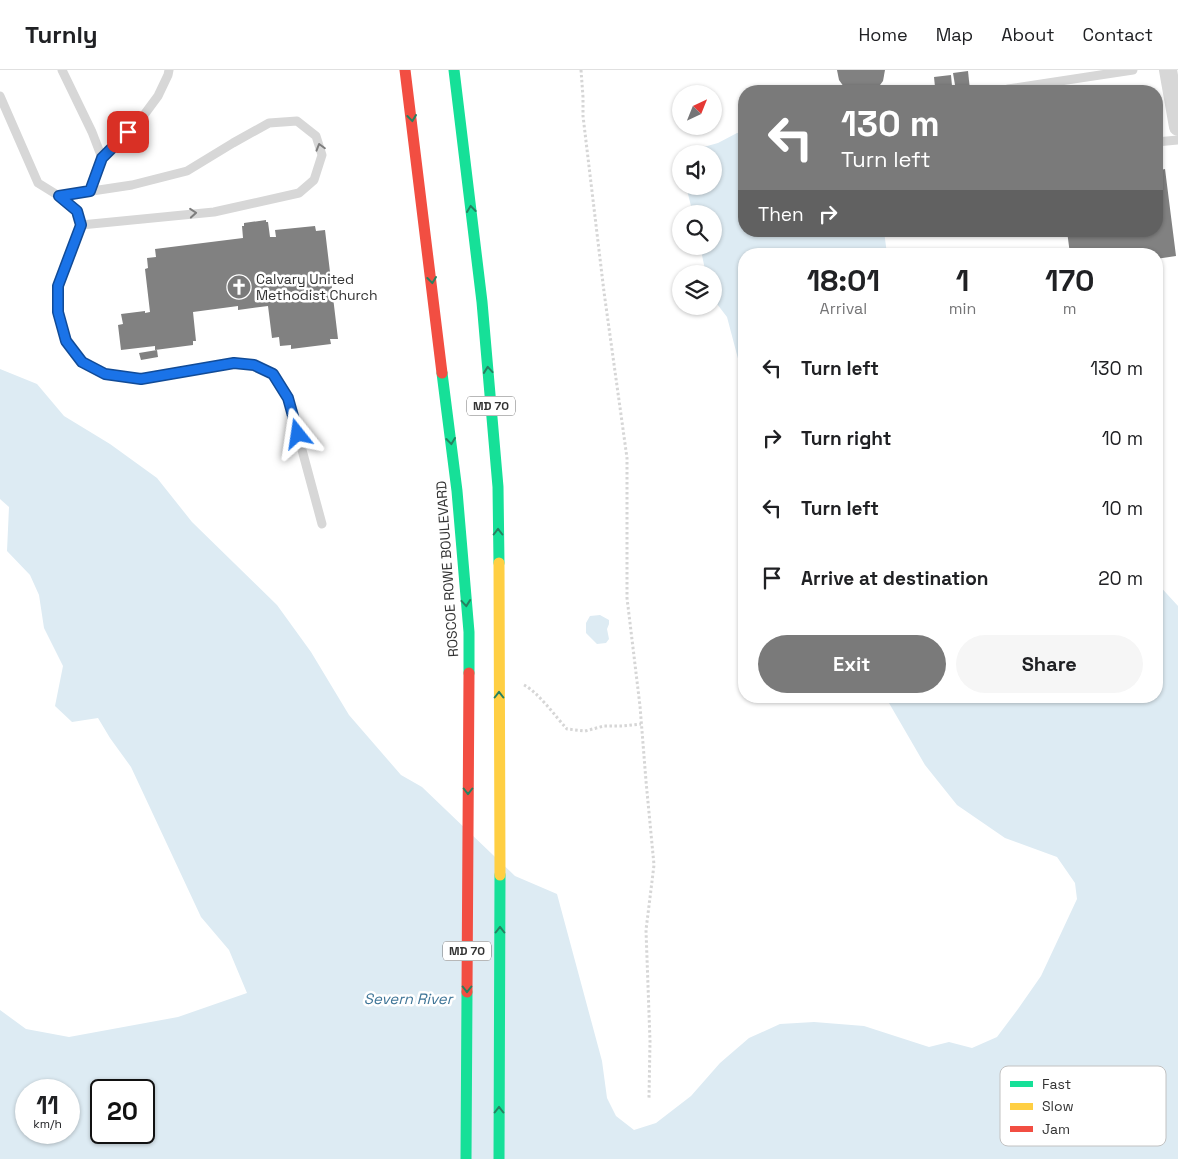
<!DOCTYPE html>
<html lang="en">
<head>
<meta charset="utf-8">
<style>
  body { margin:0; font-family:"Space Grotesk",sans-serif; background:#f6f6f6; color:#202124; height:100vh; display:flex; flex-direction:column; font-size:19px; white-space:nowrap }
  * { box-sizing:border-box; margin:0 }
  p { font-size:16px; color:#757577 }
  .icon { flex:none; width:28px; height:28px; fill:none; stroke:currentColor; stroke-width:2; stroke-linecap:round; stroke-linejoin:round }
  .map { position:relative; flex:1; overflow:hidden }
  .panel { position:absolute; left:738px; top:178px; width:425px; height:455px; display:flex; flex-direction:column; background:#fff; border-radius:20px; box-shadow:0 1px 4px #0004 }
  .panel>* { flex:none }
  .top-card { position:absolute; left:738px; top:15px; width:425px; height:152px; border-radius:20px; box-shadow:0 1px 4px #0004; background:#7a7a7a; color:#fff; overflow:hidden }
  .needle { width:32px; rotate:43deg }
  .tools { position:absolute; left:672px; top:15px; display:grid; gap:10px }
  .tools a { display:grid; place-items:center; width:50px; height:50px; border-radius:50%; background:#fff; box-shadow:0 1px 4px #0004; font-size:25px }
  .speed { position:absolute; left:15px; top:1009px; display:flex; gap:10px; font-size:25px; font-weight:700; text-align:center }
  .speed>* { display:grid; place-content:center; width:65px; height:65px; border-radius:50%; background:#fff; box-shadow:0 1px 4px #0004; line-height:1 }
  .speed small { font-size:12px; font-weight:400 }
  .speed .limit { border:2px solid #111; border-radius:8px; background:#fff; color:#111 }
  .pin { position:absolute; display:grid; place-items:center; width:42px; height:42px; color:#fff; margin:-21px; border-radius:10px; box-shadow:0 2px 8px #0006 }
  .me { position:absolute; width:55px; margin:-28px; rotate:345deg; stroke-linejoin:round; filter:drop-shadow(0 0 4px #0008) }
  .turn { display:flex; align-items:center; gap:18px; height:105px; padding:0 20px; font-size:22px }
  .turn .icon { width:65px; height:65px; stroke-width:2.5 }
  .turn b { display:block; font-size:35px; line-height:42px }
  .then { display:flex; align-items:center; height:48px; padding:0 20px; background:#0003; gap:10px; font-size:19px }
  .eta { display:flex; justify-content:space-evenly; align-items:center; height:85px; text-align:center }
  .eta b { font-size:30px; font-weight:700; line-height:35px }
  .button { display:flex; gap:10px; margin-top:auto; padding:10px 20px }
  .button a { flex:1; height:58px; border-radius:30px; background:#7a7a7a; color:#fff; font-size:20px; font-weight:700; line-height:58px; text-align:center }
  .button a+a { background:#f6f6f6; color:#202124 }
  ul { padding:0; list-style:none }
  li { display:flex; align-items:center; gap:15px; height:70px; padding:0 20px }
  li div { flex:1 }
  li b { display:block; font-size:19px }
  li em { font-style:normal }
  header { display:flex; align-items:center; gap:30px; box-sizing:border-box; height:70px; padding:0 25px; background:#fff; border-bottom:1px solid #e0e0e0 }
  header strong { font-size:24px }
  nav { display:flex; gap:28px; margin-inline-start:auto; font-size:18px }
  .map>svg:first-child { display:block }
  .water { fill:#ddebf3; fill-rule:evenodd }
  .building { fill:#818181 }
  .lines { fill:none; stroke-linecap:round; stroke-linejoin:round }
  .path { stroke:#d6d6d6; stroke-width:3; stroke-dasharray:2.5 2.5; stroke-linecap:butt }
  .lane { stroke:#d7d7d7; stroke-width:9 }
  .street { stroke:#d7d7d7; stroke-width:18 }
  .fast { stroke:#16e098; stroke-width:11 }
  .slow { stroke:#ffcf43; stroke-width:11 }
  .jam { stroke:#f24e42; stroke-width:11 }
  .oneway { stroke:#268160 }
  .oneway2 { stroke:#7d7d7d }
  .route-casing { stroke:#114b97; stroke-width:12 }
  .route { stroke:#1a73e8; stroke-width:9 }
  .labels { text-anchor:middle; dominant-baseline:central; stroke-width:5; stroke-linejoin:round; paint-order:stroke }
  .shield { fill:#fff; stroke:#707070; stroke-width:1 }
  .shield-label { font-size:12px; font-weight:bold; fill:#333 }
  .poi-label { font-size:14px; fill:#333; stroke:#fff; text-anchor:start }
  .street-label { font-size:14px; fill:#333; stroke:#fff }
  .water-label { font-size:15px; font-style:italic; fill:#3f7597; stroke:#fff }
  .key { fill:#fff; stroke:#c2c2c2; stroke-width:1 }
  .key-label { font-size:14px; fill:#333 }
</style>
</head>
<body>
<header>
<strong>Turnly</strong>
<nav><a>Home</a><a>Map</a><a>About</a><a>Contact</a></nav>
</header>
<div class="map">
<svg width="1178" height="1089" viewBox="0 0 1178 1089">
  <rect width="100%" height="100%" fill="#fff"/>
  <g class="water">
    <polygon points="744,62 744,161 884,161 887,184 744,184 744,340 742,335 741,300 727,247 714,230 714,204 706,204 700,176 714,176 714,144 693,144 686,116 714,116 714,84 688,84 689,81 718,73 737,63"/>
    <path d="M0,299L37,314L64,346L110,374L157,408L192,452L277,535L311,582L349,645L401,705L422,717L515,806L557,824L602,991L607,1028L616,1046L634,1060L656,1053L691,1026L720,993L749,968L780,954L814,952L864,956L929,977L949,972L972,978L997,967L1018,939L1041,906L1077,829L1075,813L1057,787L1005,768L957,735L925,695L889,633L888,626H1156V512L1178,536V1089H0V940L26,959L69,967L178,947L247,923L229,880L201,847L131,697L110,668L98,648L72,652L55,636L63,596L44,558L39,525L30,505L7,481L9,437L0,429ZM26,1020H69V1062H26ZM101,1020H144V1062H101Z"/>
    <polygon points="600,545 609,550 609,554 607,559 609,569 606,573 597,574 586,563 586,553 590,546"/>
  </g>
  <g class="building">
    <polygon points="837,0 885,0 883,11 877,19 873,21 848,20 844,17 839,10"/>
    <polygon points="968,1 970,20 956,21 953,3"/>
    <polygon points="951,5 952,16 935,17 934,7"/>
    <polygon points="1165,99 1176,186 1156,189 1156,184 1070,184 1067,161 1156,161 1156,101"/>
    <polygon points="266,150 266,152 268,152 270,167 276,167 275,160 315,156 316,161 325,160 338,269 330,269 331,274 291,279 291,275 280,276 279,267 272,268 268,236 238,240 238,236 193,242 196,271 193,271 193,275 155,280 155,276 121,280 118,255 123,254 121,244 145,241 145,243 150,242 145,199 148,198 147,188 156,187 155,179 243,168 242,156 244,156 244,153"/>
    <polygon points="157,280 158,287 141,290 139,283"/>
  </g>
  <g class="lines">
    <g class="path">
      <polyline points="581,0 583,27 583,46 604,222 627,388 627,528 640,636 646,711 654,795 646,860 650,971 649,1028"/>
      <path d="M524,615C539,623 555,646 567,659L585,661L604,656H623L641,654"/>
    </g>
    <g class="lane">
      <polyline points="62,0 92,62 102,88"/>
      <polyline points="1008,21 1008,19 1133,0"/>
      <polyline points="0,26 38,113 59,126 77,141 81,155 58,216 58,242 66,271 82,292 105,304 141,309 234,293 254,295 273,304 288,328 322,454"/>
      <polyline points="1156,72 1178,70"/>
      <polyline points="90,121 102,88 141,49 158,26 168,5 169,0"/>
      <polyline points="59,126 132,115 187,101 233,73 269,53 297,51 316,66 322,85 314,110 299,123 214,142 81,155"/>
    </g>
    <polyline class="street" points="1168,0 1178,57"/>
    <g class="fast">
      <polyline points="454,0 482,232 498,417 499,493"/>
      <polyline points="442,303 457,421 469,562 469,603"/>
      <polyline points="466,1089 467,922"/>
      <polyline points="499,1089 500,805"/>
    </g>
    <polyline class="slow" points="499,493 500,805"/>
    <g class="jam">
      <polyline points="405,0 442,303"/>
      <polyline points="467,922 469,603"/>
    </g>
  </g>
  <defs><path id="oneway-chevron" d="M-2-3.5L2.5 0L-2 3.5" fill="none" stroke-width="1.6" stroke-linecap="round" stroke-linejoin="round" transform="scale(1.25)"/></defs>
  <g class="oneway">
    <use href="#oneway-chevron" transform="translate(412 48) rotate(83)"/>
    <use href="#oneway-chevron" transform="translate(471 139) rotate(-97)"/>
    <use href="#oneway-chevron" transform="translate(432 210) rotate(83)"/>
    <use href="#oneway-chevron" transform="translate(488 300) rotate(-95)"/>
    <use href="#oneway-chevron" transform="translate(451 371) rotate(83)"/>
    <use href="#oneway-chevron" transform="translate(498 462) rotate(-90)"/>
    <use href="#oneway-chevron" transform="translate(466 533) rotate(85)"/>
    <use href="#oneway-chevron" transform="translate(499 625) rotate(-90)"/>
    <use href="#oneway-chevron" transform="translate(468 721) rotate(90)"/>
    <use href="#oneway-chevron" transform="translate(500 860) rotate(-90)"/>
    <use href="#oneway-chevron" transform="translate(467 919) rotate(90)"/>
    <use href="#oneway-chevron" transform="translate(499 1040) rotate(-90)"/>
  </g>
  <g class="oneway2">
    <use href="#oneway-chevron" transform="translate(320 77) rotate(-106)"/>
    <use href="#oneway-chevron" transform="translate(193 143) rotate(-5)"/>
  </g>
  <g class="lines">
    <defs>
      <polyline id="route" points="128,62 102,88 90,121 59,126 77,141 81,155 58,216 58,242 66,271 82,292 105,304 141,309 234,293 254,295 273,304 288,328 298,364"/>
    </defs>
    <use href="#route" class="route-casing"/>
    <use href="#route" class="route"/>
  </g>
  <defs>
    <symbol id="church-disc" viewBox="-11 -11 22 22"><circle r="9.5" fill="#7a7a7a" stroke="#fff"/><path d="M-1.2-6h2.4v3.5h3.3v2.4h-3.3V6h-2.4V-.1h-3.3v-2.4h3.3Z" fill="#fff"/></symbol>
  </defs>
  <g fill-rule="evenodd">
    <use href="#church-disc" x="225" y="203" width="28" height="28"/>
  </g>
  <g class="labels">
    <g class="shield">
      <rect x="467" y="326.5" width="48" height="19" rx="4"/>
      <rect x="443" y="871.5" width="48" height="19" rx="4"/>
    </g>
    <g class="shield-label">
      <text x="491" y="336">MD 70</text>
      <text x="467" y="881">MD 70</text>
    </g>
    <g class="poi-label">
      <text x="256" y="209">Calvary United<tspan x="256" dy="16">Methodist Church</tspan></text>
    </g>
    <g class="street-label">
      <text transform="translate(447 499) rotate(-94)">ROSCOE ROWE BOULEVARD</text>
    </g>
    <g class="water-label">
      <text x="408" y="928">Severn River</text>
    </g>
  </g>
  <rect x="1000" y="996" width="166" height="80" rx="8" class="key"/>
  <rect x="1010" y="1011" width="23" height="6" fill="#16e098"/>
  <rect x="1010" y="1033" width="23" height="7" fill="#ffcf43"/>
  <rect x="1010" y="1056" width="23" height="6" fill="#f24e42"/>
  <g class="key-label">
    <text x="1042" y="1019">Fast</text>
    <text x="1042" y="1041">Slow</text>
    <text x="1042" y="1064">Jam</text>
  </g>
</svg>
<div class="tools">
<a><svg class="needle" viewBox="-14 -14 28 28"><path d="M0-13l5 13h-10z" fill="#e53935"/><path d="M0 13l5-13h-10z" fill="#757577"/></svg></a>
<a><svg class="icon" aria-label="sound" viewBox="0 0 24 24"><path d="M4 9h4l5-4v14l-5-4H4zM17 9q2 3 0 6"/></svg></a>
<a><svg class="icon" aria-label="search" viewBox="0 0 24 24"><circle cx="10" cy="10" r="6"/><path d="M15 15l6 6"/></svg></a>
<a><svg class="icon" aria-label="layers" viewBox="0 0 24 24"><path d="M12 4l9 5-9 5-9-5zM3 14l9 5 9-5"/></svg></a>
</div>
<div class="speed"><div>11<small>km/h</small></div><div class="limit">20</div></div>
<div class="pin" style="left:128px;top:62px;background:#d93025"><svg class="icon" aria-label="arrive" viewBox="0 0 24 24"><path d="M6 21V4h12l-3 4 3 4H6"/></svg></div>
<svg class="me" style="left:298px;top:364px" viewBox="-20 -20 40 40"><path d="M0-17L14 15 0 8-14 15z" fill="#1a73e8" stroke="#fff" stroke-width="4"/></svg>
<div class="top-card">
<div class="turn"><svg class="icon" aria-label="left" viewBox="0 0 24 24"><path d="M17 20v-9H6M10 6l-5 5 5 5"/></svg><div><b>130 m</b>Turn left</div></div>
<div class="then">Then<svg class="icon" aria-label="right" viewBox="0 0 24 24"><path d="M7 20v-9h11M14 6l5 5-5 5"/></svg></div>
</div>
<section class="panel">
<div class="eta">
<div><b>18:01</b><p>Arrival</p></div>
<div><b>1</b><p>min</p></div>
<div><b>170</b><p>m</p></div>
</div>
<ul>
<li><svg class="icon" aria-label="left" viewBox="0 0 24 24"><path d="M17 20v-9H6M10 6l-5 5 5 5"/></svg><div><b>Turn left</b></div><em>130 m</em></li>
<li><svg class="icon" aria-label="right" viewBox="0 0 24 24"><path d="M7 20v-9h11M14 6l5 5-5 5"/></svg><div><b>Turn right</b></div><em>10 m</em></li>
<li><svg class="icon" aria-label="left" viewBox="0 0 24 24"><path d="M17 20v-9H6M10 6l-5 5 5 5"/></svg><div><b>Turn left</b></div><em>10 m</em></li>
<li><svg class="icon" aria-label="arrive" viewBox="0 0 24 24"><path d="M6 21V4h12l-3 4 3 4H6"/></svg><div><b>Arrive at destination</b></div><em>20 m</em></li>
</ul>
<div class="button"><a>Exit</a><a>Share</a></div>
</section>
</div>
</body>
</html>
